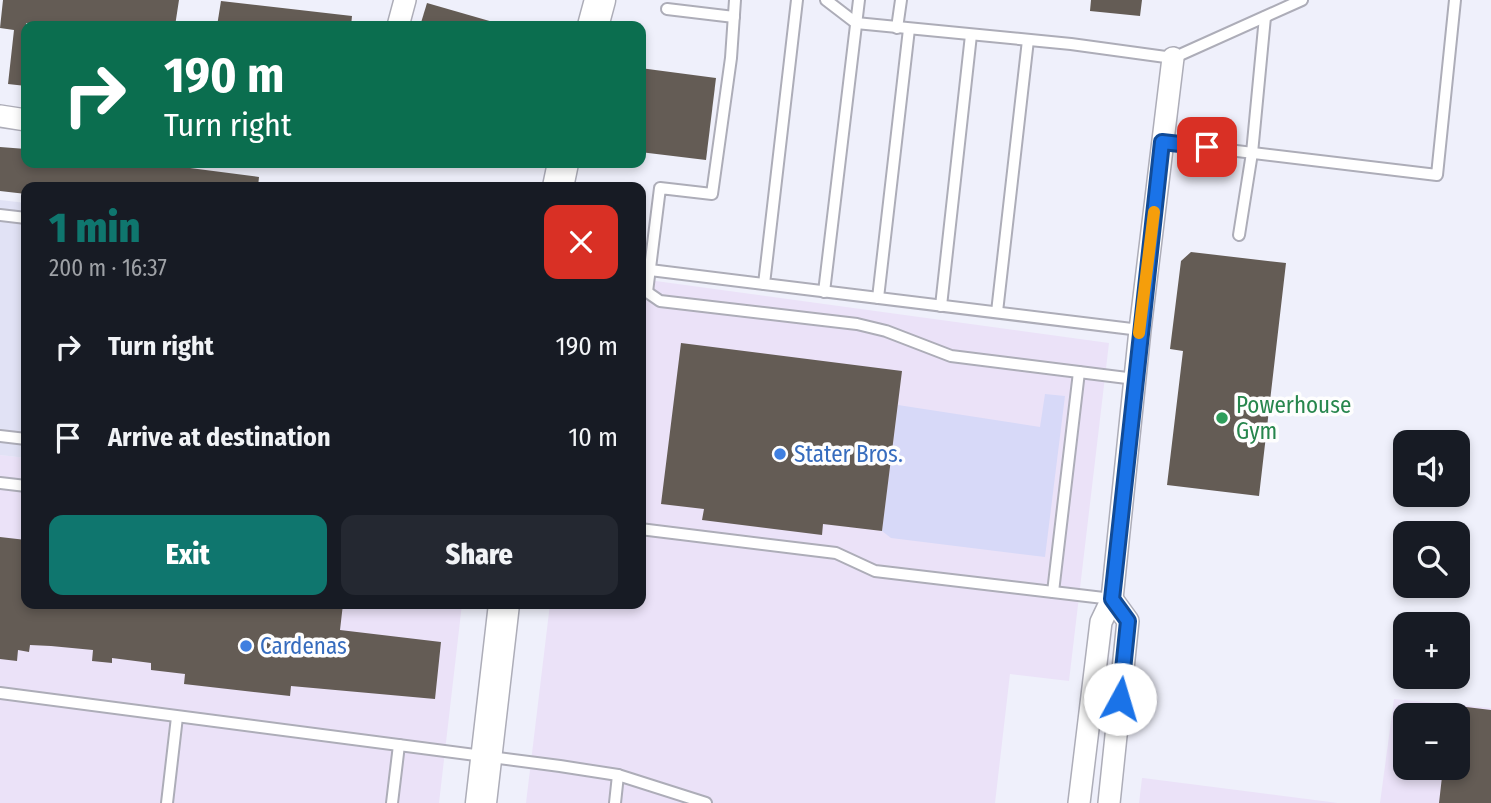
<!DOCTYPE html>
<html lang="en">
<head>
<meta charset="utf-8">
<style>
  body { margin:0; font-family:"Fira Sans Condensed",sans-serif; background:#242831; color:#f1f3f6; height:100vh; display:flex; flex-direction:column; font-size:26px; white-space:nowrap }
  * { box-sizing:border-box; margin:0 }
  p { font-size:23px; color:#9ea1a6 }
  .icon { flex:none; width:38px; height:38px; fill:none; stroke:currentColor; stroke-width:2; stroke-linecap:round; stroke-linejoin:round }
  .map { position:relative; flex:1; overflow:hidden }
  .drawer { position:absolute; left:21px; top:182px; width:625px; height:427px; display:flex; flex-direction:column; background:#171b24; border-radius:14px; box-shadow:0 4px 10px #0003 }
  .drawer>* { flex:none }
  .top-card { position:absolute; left:21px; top:21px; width:625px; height:147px; border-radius:14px; box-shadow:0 4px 10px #0003; background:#0b6e4f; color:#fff; overflow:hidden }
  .buttons { position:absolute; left:1393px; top:430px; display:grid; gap:14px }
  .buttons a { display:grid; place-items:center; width:77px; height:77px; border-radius:14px; background:#171b24; box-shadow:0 4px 10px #0003; font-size:35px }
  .pin { position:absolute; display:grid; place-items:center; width:60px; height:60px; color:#fff; margin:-30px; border-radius:14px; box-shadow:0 4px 10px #0006 }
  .me { position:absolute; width:77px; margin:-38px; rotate:6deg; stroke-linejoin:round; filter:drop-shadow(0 0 5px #0008) }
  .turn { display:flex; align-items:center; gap:24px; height:147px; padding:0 28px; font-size:32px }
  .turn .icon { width:91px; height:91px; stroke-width:2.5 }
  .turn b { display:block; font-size:49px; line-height:60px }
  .round { display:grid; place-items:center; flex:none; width:74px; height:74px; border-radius:14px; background:#242831 }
  .summary { display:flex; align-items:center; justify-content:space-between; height:119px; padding:0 28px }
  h1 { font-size:42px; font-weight:800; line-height:52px; color:#0f766e }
  .action { display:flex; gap:14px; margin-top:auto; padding:14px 28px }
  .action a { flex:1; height:80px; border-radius:14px; background:#0f766e; color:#fff; font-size:28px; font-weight:800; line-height:80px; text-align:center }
  .action a+a { background:#242831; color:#f1f3f6 }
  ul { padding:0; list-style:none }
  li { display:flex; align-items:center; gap:21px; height:91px; padding:0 28px }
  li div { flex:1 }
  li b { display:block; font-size:26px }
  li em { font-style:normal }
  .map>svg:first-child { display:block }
  .commercial { fill:#ebe2f8; fill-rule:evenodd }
  .built { fill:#e1e2f5 }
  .green { fill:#d7d9f8 }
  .building { fill:#645c55 }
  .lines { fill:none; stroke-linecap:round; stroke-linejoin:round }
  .lane-casing { stroke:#adadb8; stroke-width:14 }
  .street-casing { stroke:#adadb8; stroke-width:24 }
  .secondary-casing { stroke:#adadb8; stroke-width:33 }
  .lane { stroke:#fff; stroke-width:10 }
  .street { stroke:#fff; stroke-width:21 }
  .secondary { stroke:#fff; stroke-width:30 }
  .route-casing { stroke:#114b97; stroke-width:18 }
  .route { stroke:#1a73e8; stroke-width:12 }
  .slow { stroke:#f59e0b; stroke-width:12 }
  .leisure-dot { fill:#2e9e5b; stroke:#fefefe; stroke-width:2.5 }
  .shop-dot { fill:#3f7fe0; stroke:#fefefe; stroke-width:2.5 }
  .labels { text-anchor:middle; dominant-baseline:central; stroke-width:7; stroke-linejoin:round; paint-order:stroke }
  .leisure-label { font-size:23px; fill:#27864d; stroke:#fefefe; text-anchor:start }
  .shop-label { font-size:23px; fill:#366cbe; stroke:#fefefe; text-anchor:start }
</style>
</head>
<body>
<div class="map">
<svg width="1491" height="803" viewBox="0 0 1491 803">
  <rect width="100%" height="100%" fill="#eff0fb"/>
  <g class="commercial">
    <polygon points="641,279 1109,343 1069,681 1010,674 995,803 526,803 550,604 640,604"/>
    <polygon points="0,455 26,458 26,604 462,604 439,803 0,803"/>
    <path d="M1394,699L1491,708V803H1380ZM1405,716H1458V768H1405Z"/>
    <polygon points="1142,778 1143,778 1338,803 1139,803"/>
  </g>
  <polygon class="built" points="0,200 26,203 26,458 0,455"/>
  <polygon class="green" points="1045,394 1065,396 1045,557 891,538 882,531 898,405 1040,427"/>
  <g class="building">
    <polygon points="3,0 179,0 175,26 51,26 26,23 26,86 8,84 14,30 0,28"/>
    <polygon points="1091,0 1142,0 1140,16 1090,11"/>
    <polygon points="221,1 352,16 351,26 217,26"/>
    <polygon points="427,3 493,22 493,26 420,26"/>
    <polygon points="640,68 716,78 706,160 640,152"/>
    <polygon points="0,147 26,149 26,163 127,163 190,168 259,177 258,187 26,187 26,194 0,191"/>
    <polygon points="1191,252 1286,263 1259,496 1167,485 1183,351 1170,349 1181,261"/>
    <polygon points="681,343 902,371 882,531 823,524 822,535 702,520 704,509 661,504"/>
    <polygon points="0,537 26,540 26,604 106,604 157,609 158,604 343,604 340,630 441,642 435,699 291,686 290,696 184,684 185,674 151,670 151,663 112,658 112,663 92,661 93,650 51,646 30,645 29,652 18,650 17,661 0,659"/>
    <polygon points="1458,706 1491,710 1491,803 1439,803 1443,768 1458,768"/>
  </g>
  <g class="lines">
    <defs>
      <g id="lane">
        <polyline points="797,0 764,284 1140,330"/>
        <polyline points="826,0 856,23 1071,44 1173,58 1302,0"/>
        <polyline points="667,9 734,17"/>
        <polyline points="897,28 901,0"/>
        <polyline points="1162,142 1437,175 1455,0"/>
        <polyline points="0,215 26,218"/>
        <polyline points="1239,235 1252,153 1265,17"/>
        <polyline points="650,270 764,284"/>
        <polyline points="641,291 647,292 660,188 712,194 731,58 735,0"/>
        <polyline points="647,292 660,301 857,324 886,331 951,356 1135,379"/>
        <polyline points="824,292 859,0"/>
        <polyline points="878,298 909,29"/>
        <polyline points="941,306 971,35"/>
        <polyline points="997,312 1028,40"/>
        <polyline points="0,436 26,439"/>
        <polyline points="0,483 26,486"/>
        <polyline points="640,529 836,553 875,571 1112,599"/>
        <polyline points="1053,592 1079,372"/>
        <polyline points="0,693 560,766 618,775 706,803"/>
        <polyline points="167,803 177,717"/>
        <polyline points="392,803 399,745"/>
        <polyline points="615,803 618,775"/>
      </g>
      <g id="street">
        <polyline points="398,26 405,0"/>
        <polyline points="0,116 26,120"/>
        <polyline points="1079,803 1101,622 1112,599 1140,330 1173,58"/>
        <polyline points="1109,803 1128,621 1112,599"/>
      </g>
      <g id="secondary">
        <polyline points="593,26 600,0"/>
        <polyline points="558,187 563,163"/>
        <polyline points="481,803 504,604"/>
      </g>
    </defs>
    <use href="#lane" class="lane-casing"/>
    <use href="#street" class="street-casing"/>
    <use href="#secondary" class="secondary-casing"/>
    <use href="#lane" class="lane"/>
    <use href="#street" class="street"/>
    <use href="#secondary" class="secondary"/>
  </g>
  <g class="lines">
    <defs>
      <polyline id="route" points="1120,699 1128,621 1112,599 1162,142 1207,147"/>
    </defs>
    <use href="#route" class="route-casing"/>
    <use href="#route" class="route"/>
    <polyline class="slow" points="1139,333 1154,212"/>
  </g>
  <circle class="leisure-dot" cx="1222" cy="418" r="7"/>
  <g class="shop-dot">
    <circle cx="780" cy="454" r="7"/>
    <circle cx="246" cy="646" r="7"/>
  </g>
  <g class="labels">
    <g class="leisure-label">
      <text x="1236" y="405">Powerhouse<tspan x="1236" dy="26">Gym</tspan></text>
    </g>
    <g class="shop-label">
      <text x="794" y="454">Stater Bros.</text>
      <text x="260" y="646">Cardenas</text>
    </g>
  </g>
</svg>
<div class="buttons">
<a><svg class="icon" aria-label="sound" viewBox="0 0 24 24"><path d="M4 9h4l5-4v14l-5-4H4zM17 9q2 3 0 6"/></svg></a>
<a><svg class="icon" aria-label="search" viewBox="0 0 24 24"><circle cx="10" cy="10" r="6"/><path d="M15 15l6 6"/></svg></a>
<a>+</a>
<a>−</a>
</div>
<div class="pin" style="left:1207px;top:147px;background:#d93025"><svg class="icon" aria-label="arrive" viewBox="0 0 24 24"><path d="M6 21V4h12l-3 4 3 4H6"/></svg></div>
<svg class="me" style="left:1120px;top:699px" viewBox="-20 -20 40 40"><circle r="19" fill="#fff"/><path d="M0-13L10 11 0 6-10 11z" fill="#1a73e8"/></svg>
<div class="top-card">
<div class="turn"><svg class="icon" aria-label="right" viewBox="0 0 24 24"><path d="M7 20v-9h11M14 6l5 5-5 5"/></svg><div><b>190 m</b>Turn right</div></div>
</div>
<section class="drawer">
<div class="summary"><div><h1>1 min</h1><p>200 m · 16:37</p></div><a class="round" style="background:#d93025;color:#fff"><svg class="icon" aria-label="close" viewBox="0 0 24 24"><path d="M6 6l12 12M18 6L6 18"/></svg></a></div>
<ul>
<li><svg class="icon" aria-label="right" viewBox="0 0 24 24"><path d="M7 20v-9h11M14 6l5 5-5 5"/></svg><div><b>Turn right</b></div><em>190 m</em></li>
<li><svg class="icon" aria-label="arrive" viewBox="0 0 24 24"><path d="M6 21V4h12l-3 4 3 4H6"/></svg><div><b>Arrive at destination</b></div><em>10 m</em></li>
</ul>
<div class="action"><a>Exit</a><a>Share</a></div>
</section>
</div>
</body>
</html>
